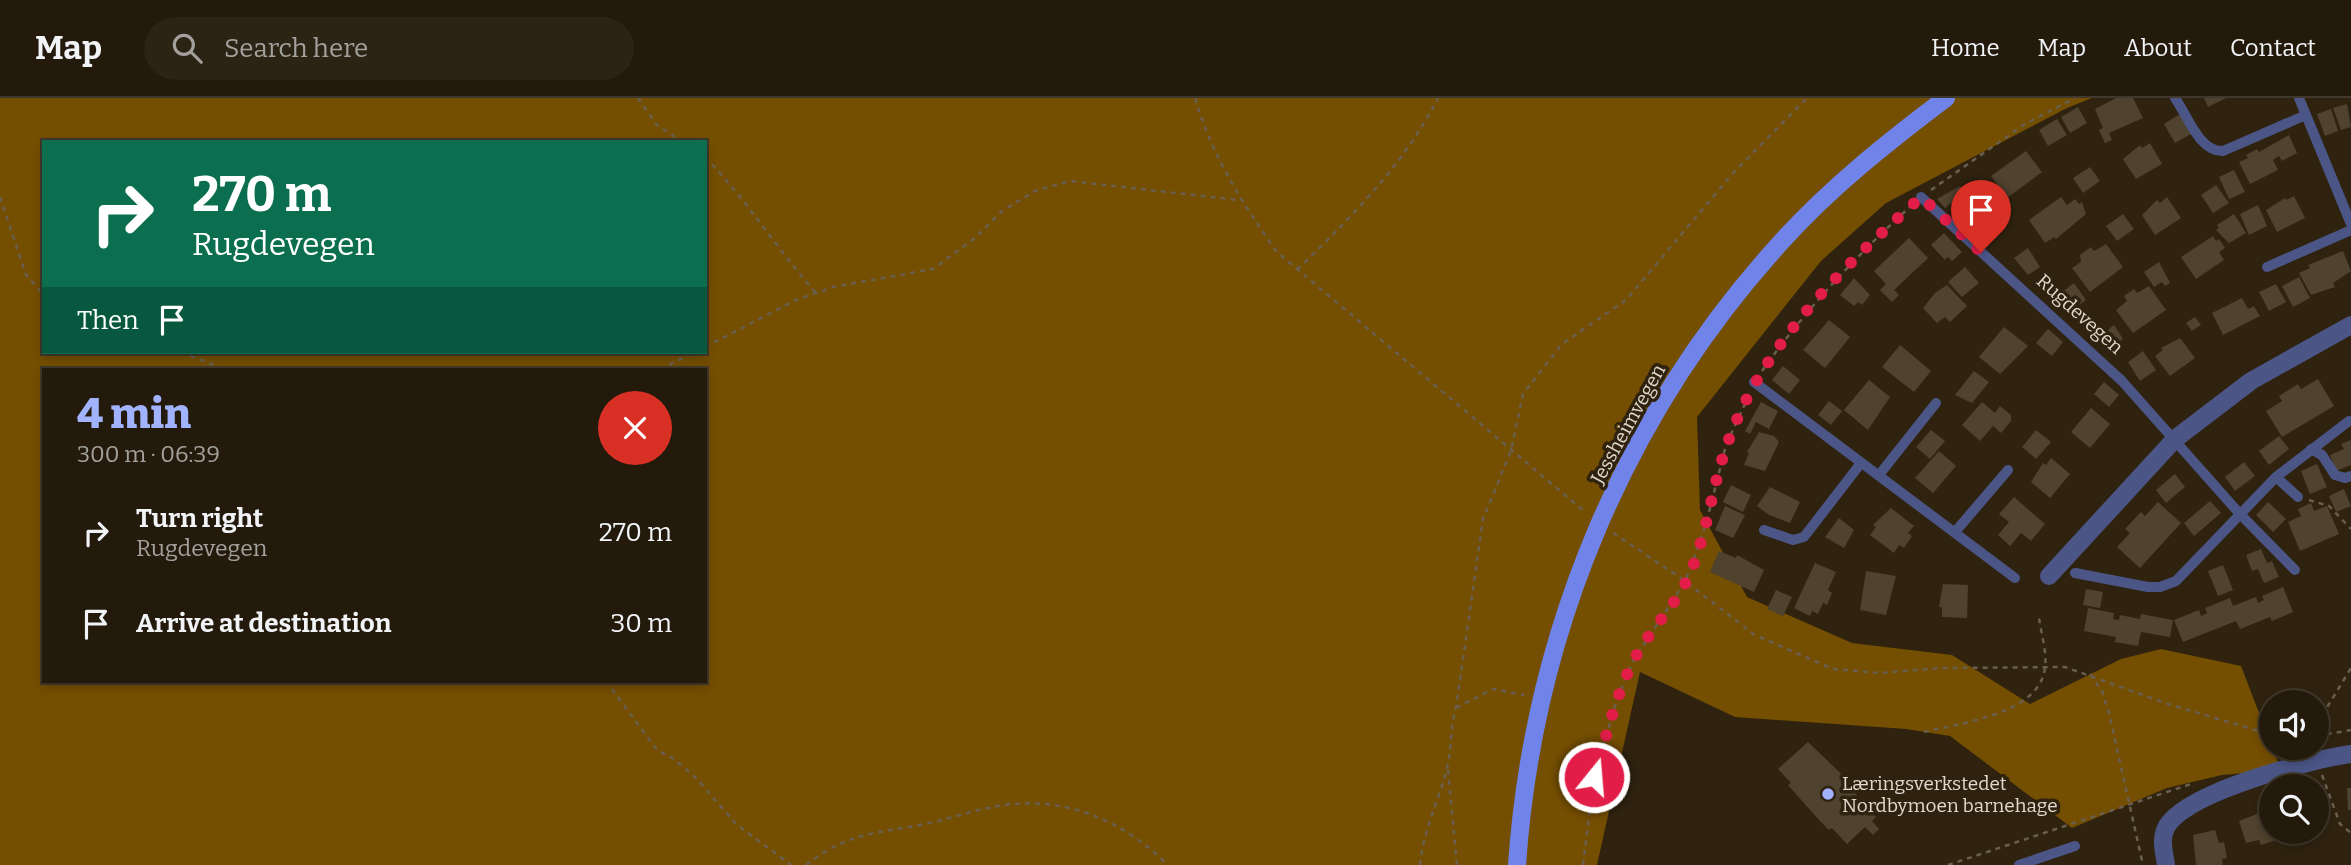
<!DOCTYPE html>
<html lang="en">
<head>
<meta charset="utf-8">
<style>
  body { margin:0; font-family:Bitter,serif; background:#2b2314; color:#f1f3f6; height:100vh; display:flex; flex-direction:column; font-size:26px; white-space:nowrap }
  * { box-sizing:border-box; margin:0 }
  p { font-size:23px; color:#a3a19d }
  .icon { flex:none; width:38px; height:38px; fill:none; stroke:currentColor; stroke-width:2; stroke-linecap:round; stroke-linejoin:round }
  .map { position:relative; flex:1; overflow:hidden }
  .drawer { position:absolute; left:42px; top:270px; width:665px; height:315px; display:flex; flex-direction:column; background:#231a0b; border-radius:0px; box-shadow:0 4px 10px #0003,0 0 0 2px #40382c }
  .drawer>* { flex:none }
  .guide { position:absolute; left:42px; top:42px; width:665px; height:214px; border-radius:0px; box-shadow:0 4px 10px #0003,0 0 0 2px #40382c; background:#0b6e4f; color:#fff; overflow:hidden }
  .fabs { position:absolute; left:2259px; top:592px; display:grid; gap:14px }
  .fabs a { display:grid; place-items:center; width:70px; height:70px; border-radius:50%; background:#231a0b; box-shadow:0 4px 10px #0003,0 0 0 2px #40382c; font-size:35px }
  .pin { position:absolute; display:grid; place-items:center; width:60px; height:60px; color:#fff; margin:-72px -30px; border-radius:50% 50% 50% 0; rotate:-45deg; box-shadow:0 0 7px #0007 }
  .pin .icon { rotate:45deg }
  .me { position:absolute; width:77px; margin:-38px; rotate:17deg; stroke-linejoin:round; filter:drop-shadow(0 0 5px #0008) }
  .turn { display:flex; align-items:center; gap:24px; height:147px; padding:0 35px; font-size:32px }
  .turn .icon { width:91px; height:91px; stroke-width:2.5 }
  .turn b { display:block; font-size:49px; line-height:60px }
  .then { display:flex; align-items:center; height:66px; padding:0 35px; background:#0003; gap:14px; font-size:26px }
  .round { display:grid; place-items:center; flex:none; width:74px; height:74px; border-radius:37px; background:#2b2314 }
  .head { display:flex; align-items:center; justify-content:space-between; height:119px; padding:0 35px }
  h1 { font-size:42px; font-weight:800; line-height:52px; color:#a1b3fd }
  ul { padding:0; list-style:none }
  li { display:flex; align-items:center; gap:21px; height:91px; padding:0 35px }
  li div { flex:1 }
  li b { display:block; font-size:26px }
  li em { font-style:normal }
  header { display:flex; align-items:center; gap:42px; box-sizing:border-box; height:98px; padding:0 35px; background:#231a0b; border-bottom:2px solid #40382c }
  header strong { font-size:33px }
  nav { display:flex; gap:38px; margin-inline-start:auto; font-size:24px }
  .search { width:490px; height:63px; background:#2b2314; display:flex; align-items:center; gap:18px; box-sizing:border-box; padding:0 24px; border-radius:38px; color:#a3a19d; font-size:26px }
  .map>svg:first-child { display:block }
  .forest { fill:#744e01; fill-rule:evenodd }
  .building { fill:#4f422e }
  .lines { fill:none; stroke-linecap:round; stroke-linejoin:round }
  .path { stroke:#6a5e4e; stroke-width:2.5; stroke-dasharray:5 5; stroke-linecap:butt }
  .service { stroke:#4b5586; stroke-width:10 }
  .minor { stroke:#4b5586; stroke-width:18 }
  .primary { stroke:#7083e8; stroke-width:18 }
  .route { stroke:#e11d48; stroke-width:12; stroke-dasharray:0 21.6 }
  .poi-dot { fill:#a1b3fd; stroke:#2f220f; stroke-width:2.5 }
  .labels { text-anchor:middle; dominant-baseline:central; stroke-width:7; stroke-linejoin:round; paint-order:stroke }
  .street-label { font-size:19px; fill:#e1d9cd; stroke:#2f220f }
  .poi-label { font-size:19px; fill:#e1d9cd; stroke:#2f220f; text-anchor:start }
</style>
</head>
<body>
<header>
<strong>Map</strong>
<div class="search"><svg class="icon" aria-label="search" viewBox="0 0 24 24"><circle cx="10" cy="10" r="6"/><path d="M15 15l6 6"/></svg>Search here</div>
<nav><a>Home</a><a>Map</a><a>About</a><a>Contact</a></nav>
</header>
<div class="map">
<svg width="2351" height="767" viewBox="0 0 2351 767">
  <rect width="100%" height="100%" fill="#2f220f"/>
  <path class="forest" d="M0,0H2092L2067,10L1886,105L1821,163L1697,319L1700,412L1747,499L1852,545L1952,557L2030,606L2121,561L2161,551L2241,568L2281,672L2222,677L2167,690L2072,730L1950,638L1906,631L1735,619L1640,574L1597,767H0ZM44,44H705V254H44ZM44,271H705V583H44Z"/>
  <g class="building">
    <polygon points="2116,0 2133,0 2143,20 2109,35 2112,42 2105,45 2099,32 2103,30 2095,11"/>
    <polygon points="2204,0 2226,0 2208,9"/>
    <polygon points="2347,6 2351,29 2341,32 2333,10"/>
    <polygon points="2078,9 2087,25 2070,35 2061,19"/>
    <polygon points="2331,11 2338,33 2325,38 2317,16"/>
    <polygon points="2180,16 2191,36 2175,45 2164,26"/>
    <polygon points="2057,21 2067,37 2048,48 2039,32"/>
    <polygon points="2289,37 2297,55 2282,63 2279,58 2273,62 2278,72 2250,86 2239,64 2248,60 2246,57 2257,51 2259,54"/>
    <polygon points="2150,45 2162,66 2136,81 2123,61 2140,47 2142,50"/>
    <polygon points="2026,53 2042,74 2007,100 1991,78"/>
    <polygon points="2090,69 2100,83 2083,95 2073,80"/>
    <polygon points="2234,72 2245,94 2229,101 2219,79"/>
    <polygon points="2216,87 2229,105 2213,115 2201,97"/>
    <polygon points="1960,88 1972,104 1958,115 1951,105 1945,110 1937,101"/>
    <polygon points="2294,98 2305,120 2277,134 2266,112 2285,100 2286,102"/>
    <polygon points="2061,99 2067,107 2075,101 2079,106 2082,104 2086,116 2056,141 2054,139 2045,145 2029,122"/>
    <polygon points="2167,99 2181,120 2155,137 2142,117 2157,102 2160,105"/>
    <polygon points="2258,107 2267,128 2249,137 2240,116"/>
    <polygon points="2123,116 2134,131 2117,143 2106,128"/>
    <polygon points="2234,116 2246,135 2229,145 2216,132 2219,130 2217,127"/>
    <polygon points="1944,135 1962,154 1952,163 1948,159 1945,162 1931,147"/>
    <polygon points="2213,138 2216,143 2219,141 2225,150 2219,154 2224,162 2196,181 2181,159"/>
    <polygon points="1909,140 1928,160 1894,192 1899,197 1892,204 1880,192 1886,186 1874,173"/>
    <polygon points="2106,146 2123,169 2090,194 2072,170 2081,164 2080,157 2091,149 2094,153"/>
    <polygon points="2028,150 2040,169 2028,177 2014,160"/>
    <polygon points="2343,153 2351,173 2333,185 2335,189 2311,197 2299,175 2310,170 2308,167"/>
    <polygon points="2159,164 2170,185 2165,188 2162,184 2154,189 2144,174"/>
    <polygon points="1965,169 1979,185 1962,199 1948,184"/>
    <polygon points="2299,179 2310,200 2293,209 2282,188"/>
    <polygon points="1854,180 1870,197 1862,207 1858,204 1854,208 1840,197"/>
    <polygon points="2074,185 2086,202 2069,214 2057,198"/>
    <polygon points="2276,186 2286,204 2269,213 2259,194"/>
    <polygon points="1947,187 1967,208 1950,224 1945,219 1937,225 1923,210 1935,195"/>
    <polygon points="2149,188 2166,212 2133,235 2116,212 2127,203 2124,198 2134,191 2137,195"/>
    <polygon points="2242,200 2248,211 2254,208 2260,218 2223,237 2212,215"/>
    <polygon points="2195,219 2201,227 2192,233 2186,225"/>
    <polygon points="1829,222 1850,239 1825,270 1803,252"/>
    <polygon points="2114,227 2123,241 2109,251 2100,238"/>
    <polygon points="2004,229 2028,248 2000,276 1979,259"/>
    <polygon points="2048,231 2063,244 2052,258 2036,245"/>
    <polygon points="2180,240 2195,260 2170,278 2155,258 2163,252 2161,250"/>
    <polygon points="1900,247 1931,273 1914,294 1882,269"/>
    <polygon points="2143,253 2156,272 2140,283 2128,264"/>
    <polygon points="1783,268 1800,282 1789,296 1772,282"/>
    <polygon points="1974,273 1989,284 1972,305 1955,297"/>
    <polygon points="2318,281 2334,308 2282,339 2266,313 2282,303 2279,298 2298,286 2301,291"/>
    <polygon points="1869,282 1890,299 1868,332 1844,312"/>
    <polygon points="2104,284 2119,297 2109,309 2094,296"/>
    <polygon points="1829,303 1842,313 1831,327 1818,317"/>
    <polygon points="1761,304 1778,313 1769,331 1756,324 1750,336 1745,333"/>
    <polygon points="1982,304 1995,315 2000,308 2011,317 2011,323 2001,335 1993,328 1980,343 1962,327"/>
    <polygon points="2091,310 2110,326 2090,350 2071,334"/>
    <polygon points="1931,332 1945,343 1930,361 1916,349"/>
    <polygon points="2036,332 2051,344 2036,361 2022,349"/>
    <polygon points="1759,334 1774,338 1779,344 1765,373 1744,367 1749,355 1747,354"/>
    <polygon points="2279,338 2289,351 2269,367 2259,353"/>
    <polygon points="2351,342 2351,367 2336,373 2330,357 2344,351 2341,346"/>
    <polygon points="1939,353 1956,368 1933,395 1915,380"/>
    <polygon points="2051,360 2070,376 2050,400 2031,384 2043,365 2046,367"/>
    <polygon points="2244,364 2255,378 2235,393 2225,379"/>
    <polygon points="2317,366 2327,389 2310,396 2301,373"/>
    <polygon points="2175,376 2185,389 2166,405 2156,392"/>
    <polygon points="1731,387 1751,397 1743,414 1723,404"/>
    <polygon points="1770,389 1800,404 1790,425 1769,417 1757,408"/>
    <polygon points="2344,391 2351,408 2336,414 2329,398"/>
    <polygon points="2014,399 2045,426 2031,443 2021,435 2010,448 1998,437 2009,424 1999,416"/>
    <polygon points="2210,403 2221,415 2194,438 2184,425"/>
    <polygon points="2158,404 2181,425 2140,470 2117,449 2130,435 2125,431 2141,414 2145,418"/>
    <polygon points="2268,404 2286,421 2273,434 2256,417"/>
    <polygon points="2311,405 2314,413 2327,408 2339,436 2300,453 2288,424 2301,418 2298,411"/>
    <polygon points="1725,408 1745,417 1733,440 1715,432"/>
    <polygon points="1891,410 1914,428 1908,435 1912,438 1904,450 1899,447 1894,455 1870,437 1876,429 1873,427"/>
    <polygon points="1839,420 1854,432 1844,450 1825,439"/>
    <polygon points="2261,451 2267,465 2272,463 2279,479 2264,485 2258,471 2252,473 2246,457"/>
    <polygon points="1719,453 1736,460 1737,457 1764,472 1754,494 1710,474"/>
    <polygon points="1815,465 1836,474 1828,492 1832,495 1827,507 1823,505 1818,516 1812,513 1810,518 1794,510"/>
    <polygon points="2223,467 2233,492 2218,498 2208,473"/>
    <polygon points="1866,473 1896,478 1886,517 1860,512"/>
    <polygon points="1943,486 1968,487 1967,520 1942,519 1942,509 1939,509"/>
    <polygon points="2283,489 2293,514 2272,523 2270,519 2240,531 2236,523 2183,544 2174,522 2199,512 2201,518 2207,515 2205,510 2230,500 2233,508 2256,499 2258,505 2264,502 2262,498"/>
    <polygon points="2086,491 2103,494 2100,510 2083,507"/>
    <polygon points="1776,492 1792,499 1783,518 1767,511"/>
    <polygon points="2088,510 2114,515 2113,521 2119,522 2120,517 2140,521 2141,516 2173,522 2170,539 2141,534 2138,548 2115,544 2116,539 2084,533"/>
    <polygon points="1808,644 1855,689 1852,692 1876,719 1872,723 1879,731 1873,737 1865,729 1847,746 1832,730 1829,732 1819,722 1788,687 1791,685 1778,671"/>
    <polygon points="2347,690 2351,690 2351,712 2348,712"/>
    <polygon points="2321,697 2328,719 2317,724 2317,699"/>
    <polygon points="2272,710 2272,733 2286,734 2275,738 2276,742 2261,747 2259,742 2246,745 2239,723"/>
    <polygon points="2215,732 2219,745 2224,744 2227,760 2222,761 2223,767 2196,767 2193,737"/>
  </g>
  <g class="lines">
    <g class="path">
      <polyline points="638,0 657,27 683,44"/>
      <path d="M1195,0C1212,58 1242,105 1277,154L1585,414"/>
      <path d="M705,59C746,101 777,151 816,195"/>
      <polyline points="1931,92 2025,26 2075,0"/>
      <polyline points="0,99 26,177 44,197"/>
      <path d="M1297,172C1351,119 1403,68 1438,0"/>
      <polyline points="705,249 796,202 833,189 933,171 975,140 1002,113 1035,93 1070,83 1238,102"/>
      <polyline points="181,254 224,271"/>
      <polyline points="660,271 696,254"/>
      <path d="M1762,273C1806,211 1856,158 1912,107"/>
      <polyline points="2309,402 2329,408 2351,431"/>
      <polyline points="1613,435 1678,478 1755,537 1833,571 1880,575 1942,570 2065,569 2168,606 2272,637"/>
      <polyline points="2090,576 2102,593 2109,615 2143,767"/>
      <polyline points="606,583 657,652 674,661 697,681 736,726 791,767"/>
      <polyline points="1456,610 1493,591 1524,597"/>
      <polyline points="2317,626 2351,570"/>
      <path d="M1924,634C1960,625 2041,616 2045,569C2047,554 2041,535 2039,520"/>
      <polyline points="2317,638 2351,632"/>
      <polyline points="1448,672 1457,767"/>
      <polyline points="2322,677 2340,726 2351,735"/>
      <path d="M806,767C849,734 874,736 925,726C950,721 973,712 998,708C1064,697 1121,721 1168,767"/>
      <path d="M1420,767C1424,729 1438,706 1447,670C1452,650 1450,630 1456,610L1483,421L1511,353L1523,296L1562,246L1626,202L1734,74L1807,0"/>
      <polyline points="1583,767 1594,679 1617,601 1633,563 1685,484 1706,426 1726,347 1749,297"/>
      <polyline points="1948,767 2194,685"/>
    </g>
    <g class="service">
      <path d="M2175,0C2188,18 2199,54 2223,53L2306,17"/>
      <polyline points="2299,0 2351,126"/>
      <polyline points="1921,99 2122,283 2239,415 2295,472"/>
      <polyline points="2267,169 2351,132"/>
      <polyline points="1754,284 2015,480"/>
      <polyline points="2311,351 2322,357 2335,377 2345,380 2351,378"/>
      <polyline points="1879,377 1936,305"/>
      <polyline points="2276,379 2298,399"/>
      <polyline points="1764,432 1793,442 1804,439 1861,365"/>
      <polyline points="1955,434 2008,372"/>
      <polyline points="2075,475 2148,489 2160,489 2176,483 2276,379 2349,323"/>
      <polyline points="2019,767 2075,748"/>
    </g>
    <g class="minor">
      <polyline points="2049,478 2175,341 2251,283 2351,227"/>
      <path d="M2166,767C2164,753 2159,738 2169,725C2195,692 2309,662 2351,656"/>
    </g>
    <path class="primary" d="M1517,767C1533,535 1625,314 1783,142C1831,89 1889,43 1946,0"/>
  </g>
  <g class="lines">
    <path class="route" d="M1594,679C1606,641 1615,599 1633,564C1647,535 1672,512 1686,484C1707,441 1711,391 1727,347C1762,246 1843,169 1921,99L1981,154"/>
  </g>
  <circle class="poi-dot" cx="1828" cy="696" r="7"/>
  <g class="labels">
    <g class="street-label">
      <text transform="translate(2080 216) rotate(42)">Rugdevegen</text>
      <text transform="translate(1628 326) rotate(-61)">Jessheimvegen</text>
    </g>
    <g class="poi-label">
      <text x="1842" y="685">Læringsverkstedet<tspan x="1842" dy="22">Nordbymoen barnehage</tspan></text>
    </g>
  </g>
</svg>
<div class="fabs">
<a><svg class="icon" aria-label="sound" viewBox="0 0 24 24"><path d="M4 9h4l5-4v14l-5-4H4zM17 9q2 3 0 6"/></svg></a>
<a><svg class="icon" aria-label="search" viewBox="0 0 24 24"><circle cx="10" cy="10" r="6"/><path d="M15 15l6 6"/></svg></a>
</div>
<div class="pin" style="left:1981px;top:154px;background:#d93025"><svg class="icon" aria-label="arrive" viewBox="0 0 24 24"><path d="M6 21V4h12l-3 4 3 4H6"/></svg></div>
<svg class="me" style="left:1594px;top:679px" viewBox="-20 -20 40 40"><circle r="17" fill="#e11d48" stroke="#fff" stroke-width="3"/><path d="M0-11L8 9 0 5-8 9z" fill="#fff"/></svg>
<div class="guide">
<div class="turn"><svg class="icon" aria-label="right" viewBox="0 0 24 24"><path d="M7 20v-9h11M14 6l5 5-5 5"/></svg><div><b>270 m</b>Rugdevegen</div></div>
<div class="then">Then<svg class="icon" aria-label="arrive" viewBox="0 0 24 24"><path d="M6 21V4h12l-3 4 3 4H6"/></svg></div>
</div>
<section class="drawer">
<div class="head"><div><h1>4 min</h1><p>300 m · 06:39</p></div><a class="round" style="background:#d93025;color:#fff"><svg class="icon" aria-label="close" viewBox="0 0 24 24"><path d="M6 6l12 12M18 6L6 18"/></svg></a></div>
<ul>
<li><svg class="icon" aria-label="right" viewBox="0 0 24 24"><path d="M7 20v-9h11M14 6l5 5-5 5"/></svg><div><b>Turn right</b><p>Rugdevegen</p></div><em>270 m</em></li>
<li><svg class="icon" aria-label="arrive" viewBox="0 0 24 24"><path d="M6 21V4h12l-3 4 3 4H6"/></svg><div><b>Arrive at destination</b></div><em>30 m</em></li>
</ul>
</section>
</div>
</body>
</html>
